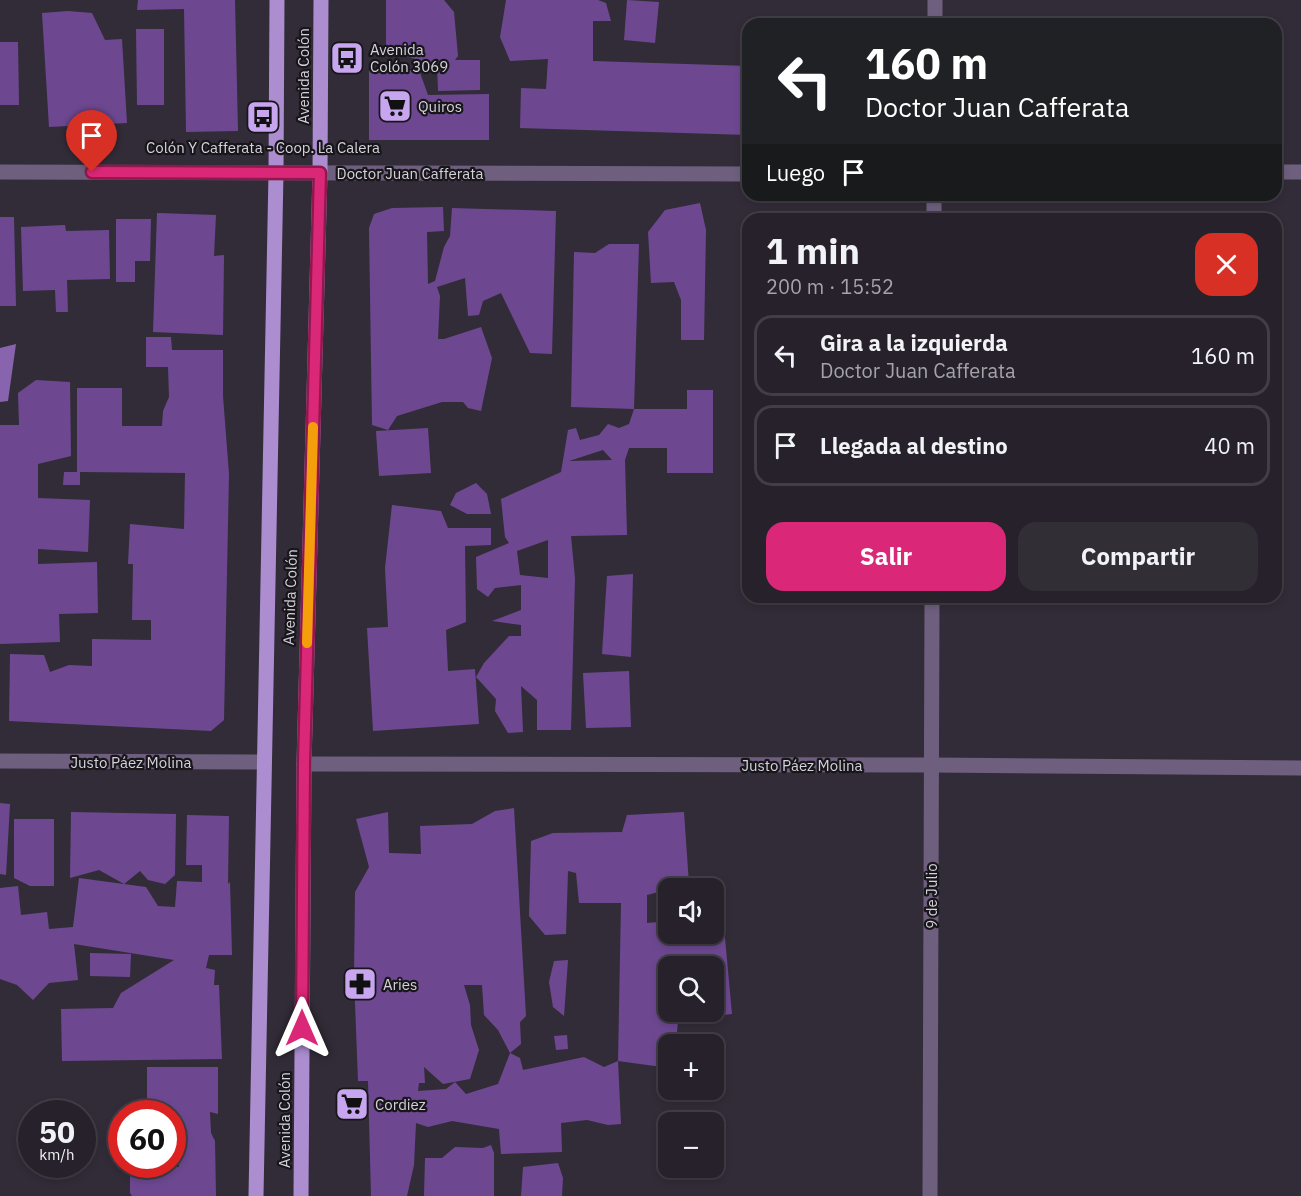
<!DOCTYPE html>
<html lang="es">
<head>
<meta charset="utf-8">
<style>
  body { margin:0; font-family:"IBM Plex Sans",sans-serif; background:#322e36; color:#f1f3f6; height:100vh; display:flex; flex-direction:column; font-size:22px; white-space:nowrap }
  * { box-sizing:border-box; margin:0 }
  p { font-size:20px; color:#a4a3a8 }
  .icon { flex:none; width:33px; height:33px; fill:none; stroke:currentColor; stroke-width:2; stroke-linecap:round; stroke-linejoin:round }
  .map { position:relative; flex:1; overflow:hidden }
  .drawer { position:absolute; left:742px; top:213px; width:540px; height:390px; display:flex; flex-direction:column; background:#26212a; border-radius:18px; box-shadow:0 3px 9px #0003,0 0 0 2px #423e47 }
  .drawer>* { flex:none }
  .top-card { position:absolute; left:742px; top:18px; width:540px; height:183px; border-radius:18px; box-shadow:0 3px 9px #0003,0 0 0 2px #423e47; background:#202124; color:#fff; overflow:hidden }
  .buttons { position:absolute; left:658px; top:878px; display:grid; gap:12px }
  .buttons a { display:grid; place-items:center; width:66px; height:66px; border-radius:12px; background:#26212a; box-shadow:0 3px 9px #0003,0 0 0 2px #423e47; font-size:30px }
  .speed { position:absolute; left:18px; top:1100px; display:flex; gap:12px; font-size:30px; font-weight:700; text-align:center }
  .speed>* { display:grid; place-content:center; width:78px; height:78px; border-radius:50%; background:#26212a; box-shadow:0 3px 9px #0003,0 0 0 2px #423e47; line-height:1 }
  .speed small { font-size:15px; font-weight:400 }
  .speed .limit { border:9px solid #d22; background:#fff; color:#111 }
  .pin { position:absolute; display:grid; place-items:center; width:51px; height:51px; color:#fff; margin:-62px -26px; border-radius:50% 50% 50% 0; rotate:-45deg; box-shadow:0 0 6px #0007 }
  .pin .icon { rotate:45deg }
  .me { position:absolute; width:66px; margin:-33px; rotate:0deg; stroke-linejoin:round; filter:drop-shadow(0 0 4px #0008) }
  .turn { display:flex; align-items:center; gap:21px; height:126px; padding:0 24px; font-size:27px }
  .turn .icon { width:78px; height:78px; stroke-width:2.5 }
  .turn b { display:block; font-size:42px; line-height:51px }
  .then { display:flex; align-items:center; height:57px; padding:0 24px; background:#0003; gap:12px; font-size:22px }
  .round { display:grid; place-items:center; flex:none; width:63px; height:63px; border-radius:18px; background:#322e36 }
  .summary { display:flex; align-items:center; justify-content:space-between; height:102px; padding:0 24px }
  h1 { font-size:36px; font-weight:700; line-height:45px }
  .button { display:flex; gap:12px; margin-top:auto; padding:12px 24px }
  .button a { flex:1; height:69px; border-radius:18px; background:#db2777; color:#fff; font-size:24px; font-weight:700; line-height:69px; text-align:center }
  .button a+a { background:#322e36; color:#f1f3f6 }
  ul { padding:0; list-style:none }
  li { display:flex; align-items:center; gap:18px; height:81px; margin:0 12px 9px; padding:0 12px; border:3px solid #423e47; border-radius:18px }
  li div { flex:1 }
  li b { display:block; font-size:22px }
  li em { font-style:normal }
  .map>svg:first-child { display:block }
  .water { fill:#8863ae }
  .building { fill:#6d4891; fill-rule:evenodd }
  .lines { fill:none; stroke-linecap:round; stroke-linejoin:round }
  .street { stroke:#6e5f7f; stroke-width:15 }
  .primary { stroke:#ac8dd0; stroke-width:15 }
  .route-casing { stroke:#8e194d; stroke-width:15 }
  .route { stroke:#db2777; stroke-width:10 }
  .slow { stroke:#f59e0b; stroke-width:10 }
  .labels { text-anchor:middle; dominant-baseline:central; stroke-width:4.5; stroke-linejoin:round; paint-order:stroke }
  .poi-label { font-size:15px; fill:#d5d2da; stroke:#18161b; text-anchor:start }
  .street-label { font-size:15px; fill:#d5d2da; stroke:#18161b }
</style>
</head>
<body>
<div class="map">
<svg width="1301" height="1196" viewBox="0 0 1301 1196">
  <rect width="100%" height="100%" fill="#322c38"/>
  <polygon class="water" points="16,344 8,401 0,402 0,348"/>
  <g class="building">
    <polygon points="138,0 235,0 238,131 186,132 184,9 137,10"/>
    <polygon points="386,0 444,0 454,12 458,56 455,60 480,60 480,90 438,91 437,65 386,51"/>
    <polygon points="506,0 598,0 606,3 611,21 593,21 593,61 748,66 748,135 520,128 521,88 546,89 548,59 510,61 500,37"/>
    <polygon points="627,0 659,2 655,43 624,40"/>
    <polygon points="68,11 92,13 105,40 122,39 127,123 49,127 42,13"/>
    <polygon points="136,29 164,29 164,105 137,105"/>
    <polygon points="0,42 18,42 19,105 0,105"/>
    <polygon points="369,70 419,70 428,95 489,94 489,140 369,140"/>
    <polygon points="700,203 706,230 704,340 681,340 681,300 674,282 651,283 648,232 665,210"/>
    <polygon points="443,207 444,231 427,232 428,284 435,281 444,247 450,236 452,208 556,211 552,354 530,353 501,293 483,301 479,315 468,316 465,278 437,287 440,296 438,339 444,339 481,327 492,358 481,411 468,408 463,402 442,402 397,416 388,430 372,425 369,228 374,214 392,208"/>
    <polygon points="157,213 216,215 214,256 224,255 223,335 153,332"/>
    <polygon points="0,217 14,217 16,306 0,306"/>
    <polygon points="116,219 151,219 150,261 135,261 135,282 116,282"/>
    <polygon points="65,225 66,231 109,230 110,279 67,280 68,312 56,312 55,290 23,291 21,227"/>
    <polygon points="609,244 639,244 634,409 571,407 574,252 595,253"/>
    <polygon points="146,337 171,337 172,350 223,350 223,396 229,474 224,720 211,731 9,721 10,654 44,655 50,672 69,665 92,666 92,639 151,640 151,620 132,620 133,564 128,564 130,524 184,529 185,473 80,472 80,485 63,485 64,472 77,472 77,388 122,388 122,426 162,426 163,411 169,397 168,367 146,367"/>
    <polygon points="36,380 70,382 71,456 38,464 38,498 90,500 88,552 38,549 38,564 97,562 98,613 59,614 60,642 0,644 0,425 19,425 18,393"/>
    <path d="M687,390H713V473H667V448H629L625,460L627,535L571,536L575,578L571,730H537V700L521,686L523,732L508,733L495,711L496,699L476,677L484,663L509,636H521V625L492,621L521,610V585L495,588L488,597L477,589L476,557L509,543L505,537L501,499L561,472L568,430L576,428L580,440L599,435L608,424L619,428L629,424L634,409H687ZM603,450L612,460L569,461ZM548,540V578L520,575L517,551Z"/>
    <polygon points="428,428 431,473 379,476 376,431"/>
    <polygon points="476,483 487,494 491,514 467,514 450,505 456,493"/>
    <polygon points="392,505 441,511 448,528 491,528 491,545 465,546 466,622 446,630 448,671 475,669 479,724 373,731 367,628 388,627 385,568"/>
    <polygon points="633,574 631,657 602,654 607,576"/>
    <polygon points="629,671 631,727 586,728 583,673"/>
    <polygon points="0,803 10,804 6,875 0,874"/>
    <polygon points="514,808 526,1016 520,1022 521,1044 510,1053 498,1030 484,1015 482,985 464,985 470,1005 471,1025 479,1050 470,1079 443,1084 424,1067 425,1083 419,1083 418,1091 446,1089 455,1082 466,1094 498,1084 510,1053 520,1058 523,1070 584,1057 604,1067 618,1061 621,1124 608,1125 587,1120 561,1123 562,1152 501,1154 499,1129 452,1121 428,1127 416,1123 414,1165 407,1196 371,1196 368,1081 358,1081 354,977 355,892 369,867 356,819 388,812 389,853 421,854 420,826 472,824 495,811"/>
    <polygon points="71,812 176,814 175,875 165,884 148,880 140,871 124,884 99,870 70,878"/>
    <path d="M684,812L689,884L647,895V923L669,921V933H714V917L723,916L732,1014L678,1020L676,1044H669V1068L618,1061L621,903H579L576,873L568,871L566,934L545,935L529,916L531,841L553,833L622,832L627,815ZM669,966H714V1011H669Z"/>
    <polygon points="187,815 229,816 228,884 230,882 232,955 209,955 206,968 215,970 214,985 219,985 222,1059 62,1061 61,1009 113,1008 121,993 174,960 74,944 78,980 49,983 33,1000 17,985 0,979 0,888 18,886 21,915 47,912 49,929 73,927 79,878 146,887 158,906 175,907 177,881 202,882 202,865 186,865"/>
    <polygon points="14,819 54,819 54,886 30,886 14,878"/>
    <polygon points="90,953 131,954 130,977 90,976"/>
    <polygon points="568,960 564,1016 553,1007 549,982 554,961"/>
    <polygon points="567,1035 568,1049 556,1050 554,1036"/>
    <polygon points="147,1067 218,1067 218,1114 210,1112 211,1133 215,1141 216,1196 132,1196 130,1193 130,1168 121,1167 121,1164 136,1164 136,1167 179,1167 177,1113 147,1113"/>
    <polygon points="491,1145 494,1153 494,1196 424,1196 425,1158 442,1158 455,1147 483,1148"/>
    <polygon points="558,1163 563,1178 562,1196 521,1196 523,1167"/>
  </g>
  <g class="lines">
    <g class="street">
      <polyline points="935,24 935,0"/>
      <polyline points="0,172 748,174"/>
      <polyline points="1276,172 1301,172"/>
      <polyline points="934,219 934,195"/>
      <polyline points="0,761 263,762"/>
      <polyline points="304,764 932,765 1301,768"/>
      <polyline points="930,1196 932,597"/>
    </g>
    <g class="primary">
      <polyline points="256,1196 276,173 277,0"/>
      <polyline points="301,1196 304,764 320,173 321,0"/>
    </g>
  </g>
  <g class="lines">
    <defs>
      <polyline id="route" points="92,172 320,173 304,764 302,1028"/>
    </defs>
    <use href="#route" class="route-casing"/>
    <use href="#route" class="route"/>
    <polyline class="slow" points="307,643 313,427"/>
  </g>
  <defs>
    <symbol id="bus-square" viewBox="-11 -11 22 22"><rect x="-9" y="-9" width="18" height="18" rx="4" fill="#c8a6ef" stroke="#18161b"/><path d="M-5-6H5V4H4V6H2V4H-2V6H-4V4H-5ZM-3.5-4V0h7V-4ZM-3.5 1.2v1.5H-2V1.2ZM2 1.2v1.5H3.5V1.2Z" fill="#111"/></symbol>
    <symbol id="supermarket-square" viewBox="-11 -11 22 22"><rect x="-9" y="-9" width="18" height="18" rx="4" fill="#c8a6ef" stroke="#18161b"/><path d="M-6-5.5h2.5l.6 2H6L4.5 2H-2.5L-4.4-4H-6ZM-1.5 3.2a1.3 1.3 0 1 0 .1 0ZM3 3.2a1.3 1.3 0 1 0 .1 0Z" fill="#111"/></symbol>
    <symbol id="pharmacy-square" viewBox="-11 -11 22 22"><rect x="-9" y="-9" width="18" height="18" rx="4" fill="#c8a6ef" stroke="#18161b"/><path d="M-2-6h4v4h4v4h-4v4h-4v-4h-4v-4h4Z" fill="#111"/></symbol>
  </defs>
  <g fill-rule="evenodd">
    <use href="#bus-square" x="328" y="39" width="38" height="38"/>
    <use href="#supermarket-square" x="376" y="87" width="38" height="38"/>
    <use href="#bus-square" x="244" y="98" width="38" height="38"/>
    <use href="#pharmacy-square" x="341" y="965" width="38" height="38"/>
    <use href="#supermarket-square" x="333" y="1085" width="38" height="38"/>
  </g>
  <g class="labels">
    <g class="poi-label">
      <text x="370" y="49">Avenida<tspan x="370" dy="17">Colón 3069</tspan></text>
      <text x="418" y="106">Quiros</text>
      <text x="263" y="147" text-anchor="middle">Colón Y Cafferata - Coop. La Calera</text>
      <text x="383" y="984">Aries</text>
      <text x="375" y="1104">Cordiez</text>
    </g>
    <g class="street-label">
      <text transform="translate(303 76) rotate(-90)">Avenida Colón</text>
      <text x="410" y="173">Doctor Juan Cafferata</text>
      <text transform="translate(290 597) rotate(-88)">Avenida Colón</text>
      <text x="131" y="762">Justo Páez Molina</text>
      <text x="802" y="765">Justo Páez Molina</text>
      <text transform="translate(931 896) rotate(-90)">9 de Julio</text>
      <text transform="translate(284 1120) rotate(-90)">Avenida Colón</text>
    </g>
  </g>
</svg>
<div class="buttons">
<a><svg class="icon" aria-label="sound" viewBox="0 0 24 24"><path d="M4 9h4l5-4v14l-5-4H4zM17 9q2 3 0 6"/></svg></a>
<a><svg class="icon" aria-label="search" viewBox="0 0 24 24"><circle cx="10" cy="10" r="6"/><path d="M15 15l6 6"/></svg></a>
<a>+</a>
<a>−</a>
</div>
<div class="speed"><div>50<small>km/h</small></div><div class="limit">60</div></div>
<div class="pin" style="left:92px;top:172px;background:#d93025"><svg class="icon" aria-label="arrive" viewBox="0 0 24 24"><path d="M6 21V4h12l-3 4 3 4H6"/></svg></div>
<svg class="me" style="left:302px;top:1028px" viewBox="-20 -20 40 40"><path d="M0-17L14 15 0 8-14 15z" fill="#db2777" stroke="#fff" stroke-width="4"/></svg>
<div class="top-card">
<div class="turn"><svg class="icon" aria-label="left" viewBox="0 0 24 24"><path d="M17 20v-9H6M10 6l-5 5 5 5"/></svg><div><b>160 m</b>Doctor Juan Cafferata</div></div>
<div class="then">Luego<svg class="icon" aria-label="arrive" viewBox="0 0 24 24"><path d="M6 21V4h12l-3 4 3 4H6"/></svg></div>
</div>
<section class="drawer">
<div class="summary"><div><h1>1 min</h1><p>200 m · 15:52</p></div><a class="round" style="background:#d93025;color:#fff"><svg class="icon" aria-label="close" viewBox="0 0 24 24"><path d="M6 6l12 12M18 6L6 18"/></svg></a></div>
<ul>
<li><svg class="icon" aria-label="left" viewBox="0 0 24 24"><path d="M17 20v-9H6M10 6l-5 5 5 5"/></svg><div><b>Gira a la izquierda</b><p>Doctor Juan Cafferata</p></div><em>160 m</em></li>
<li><svg class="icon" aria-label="arrive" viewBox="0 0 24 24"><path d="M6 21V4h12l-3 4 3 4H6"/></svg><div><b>Llegada al destino</b></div><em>40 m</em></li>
</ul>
<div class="button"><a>Salir</a><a>Compartir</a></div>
</section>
</div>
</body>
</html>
